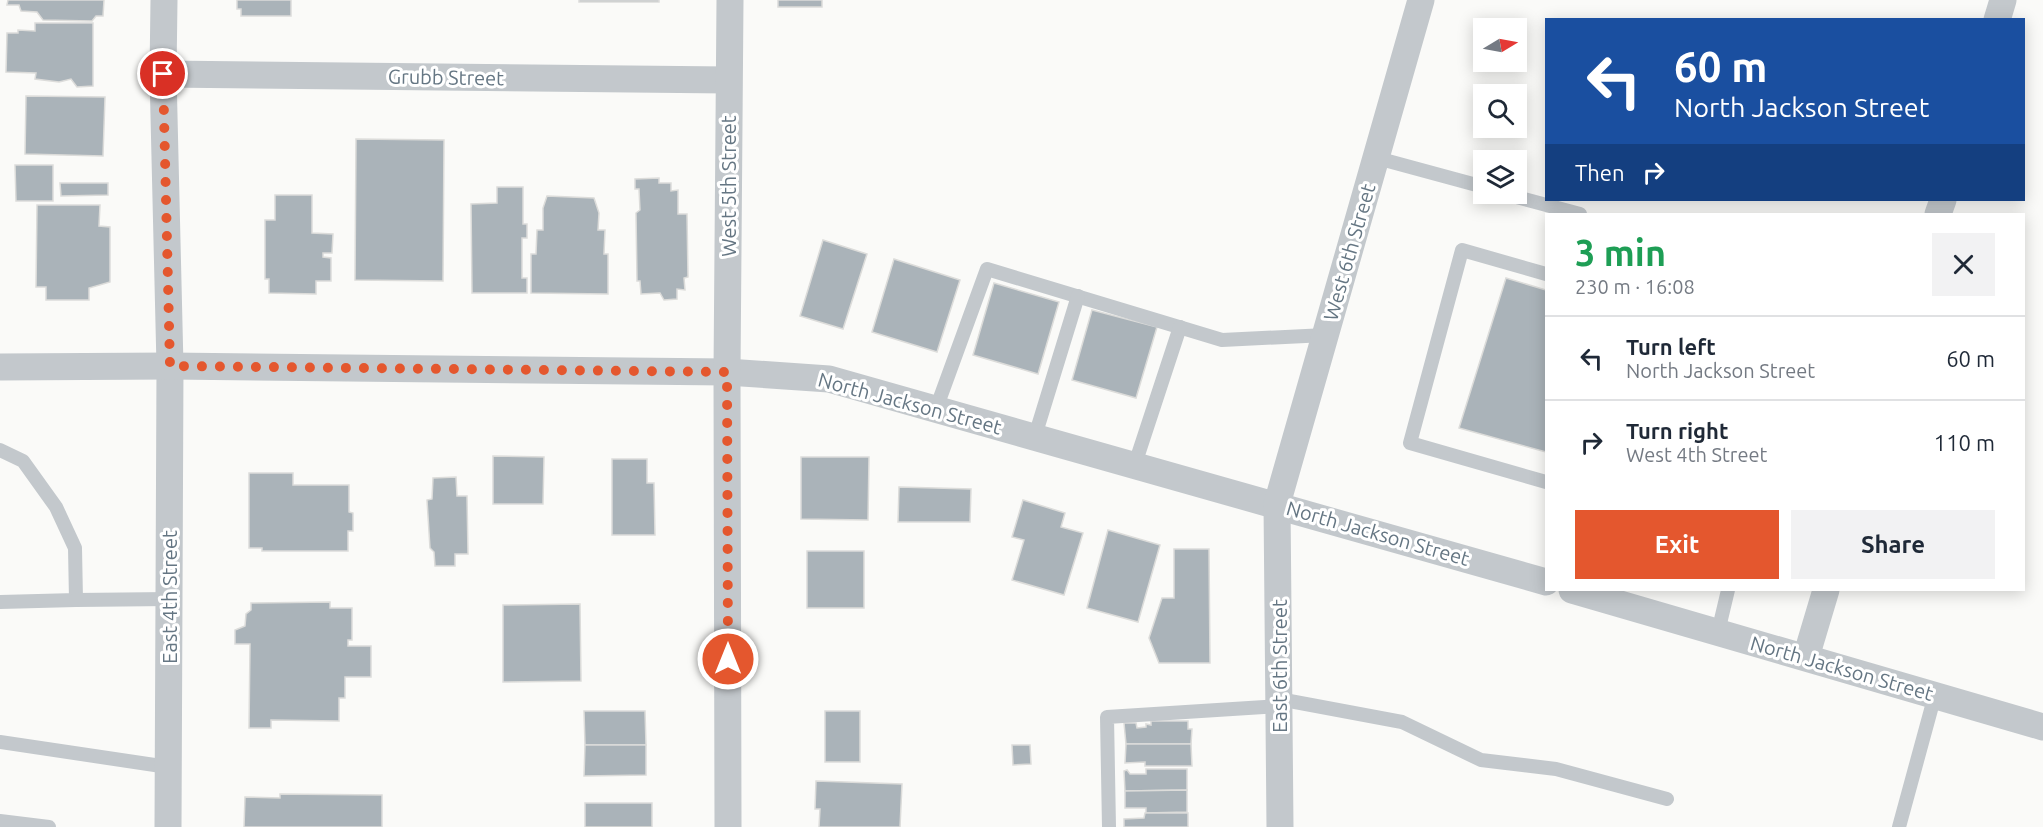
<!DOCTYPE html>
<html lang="en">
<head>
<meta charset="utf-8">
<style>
  body { margin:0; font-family:Ubuntu,sans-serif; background:#f2f2f3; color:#1f2937; height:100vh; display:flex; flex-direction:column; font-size:22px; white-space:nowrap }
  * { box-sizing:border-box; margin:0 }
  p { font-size:20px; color:#747a83 }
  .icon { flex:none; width:33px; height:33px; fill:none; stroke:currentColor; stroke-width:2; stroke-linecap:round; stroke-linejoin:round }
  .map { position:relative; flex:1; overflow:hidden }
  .drawer { position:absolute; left:1545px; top:213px; width:480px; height:378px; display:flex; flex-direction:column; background:#fff; border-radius:0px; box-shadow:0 3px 15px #0003 }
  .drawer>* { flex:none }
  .guide { position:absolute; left:1545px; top:18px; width:480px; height:183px; border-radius:0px; box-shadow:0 3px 15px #0003; background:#1a4fa0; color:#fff; overflow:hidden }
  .needle { width:39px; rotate:80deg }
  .buttons { position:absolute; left:1473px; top:18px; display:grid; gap:12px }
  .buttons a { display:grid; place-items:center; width:54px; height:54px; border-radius:0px; background:#fff; box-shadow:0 3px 15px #0003; font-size:30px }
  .pin { position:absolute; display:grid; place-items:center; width:51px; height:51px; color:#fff; margin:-26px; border:3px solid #fff; border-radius:50%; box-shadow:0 2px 6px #0007 }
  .me { position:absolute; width:66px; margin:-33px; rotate:0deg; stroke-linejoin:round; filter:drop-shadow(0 0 4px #0008) }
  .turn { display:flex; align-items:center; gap:21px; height:126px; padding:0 30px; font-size:27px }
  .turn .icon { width:78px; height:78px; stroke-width:2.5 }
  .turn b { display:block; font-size:42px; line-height:51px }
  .then { display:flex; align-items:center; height:57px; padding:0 30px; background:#0003; gap:12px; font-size:22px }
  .round { display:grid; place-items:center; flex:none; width:63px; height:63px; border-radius:0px; background:#f2f2f3 }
  .head { display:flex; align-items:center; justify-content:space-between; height:102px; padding:0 30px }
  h1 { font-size:36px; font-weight:700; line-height:45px; color:#1e9e55 }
  .action { display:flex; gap:12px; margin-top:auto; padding:12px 30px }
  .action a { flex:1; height:69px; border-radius:0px; background:#e4572e; color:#fff; font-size:24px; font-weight:700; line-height:69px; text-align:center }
  .action a+a { background:#f2f2f3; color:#1f2937 }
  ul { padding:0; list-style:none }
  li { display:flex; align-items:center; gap:18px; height:84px; padding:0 30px; border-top:2px solid #e0e1e3 }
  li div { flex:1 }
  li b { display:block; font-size:22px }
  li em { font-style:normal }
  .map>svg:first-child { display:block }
  .building { fill:#aab3b9; stroke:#dcdcda; stroke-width:1.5 }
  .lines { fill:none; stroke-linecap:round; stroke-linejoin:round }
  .lane { stroke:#c3c8cc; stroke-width:14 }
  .street { stroke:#c3c8cc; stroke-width:27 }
  .route { stroke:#e4572e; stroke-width:10; stroke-dasharray:0 18 }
  .labels { text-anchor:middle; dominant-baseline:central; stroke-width:6; stroke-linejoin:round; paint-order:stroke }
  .street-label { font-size:20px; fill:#657683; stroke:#fff }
</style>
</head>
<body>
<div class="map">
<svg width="2043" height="827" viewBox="0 0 2043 827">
  <rect width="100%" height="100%" fill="#fafaf8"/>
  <g class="building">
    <polygon points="8,0 104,0 103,16 96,16 92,21 43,20 37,12 21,11 19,5 7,5"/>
    <polygon points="237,0 291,0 291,16 241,16 241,9 237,9"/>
    <rect x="579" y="0" width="80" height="2"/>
    <rect x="778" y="0" width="44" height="7"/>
    <polygon points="35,23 93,23 93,86 77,87 71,79 59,82 35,79 36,73 6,72 7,33 18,33 18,30 35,31"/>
    <polygon points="26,96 105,97 103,156 25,154"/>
    <polygon points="356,139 444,140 443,281 355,280"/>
    <polygon points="15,165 53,165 53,201 16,201"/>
    <polygon points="659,178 659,183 671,183 671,191 678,190 678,214 687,214 688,277 684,278 685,290 677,289 677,299 664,300 660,293 641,294 640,281 637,281 636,213 640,210 639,189 635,189 635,179"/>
    <polygon points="60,183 108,183 108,195 61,196"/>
    <polygon points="497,187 523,187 523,224 527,224 527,238 522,238 522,278 527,278 527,293 472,293 471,204 497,203"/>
    <polygon points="275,195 312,195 312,233 333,234 332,253 323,253 323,257 331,258 331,281 316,281 316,294 269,293 269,279 265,279 265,220 275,220"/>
    <polygon points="547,196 594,198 599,213 598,230 605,230 604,254 608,254 608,294 531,293 531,254 536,254 537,230 543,230 543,208"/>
    <polygon points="37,205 100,205 99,226 110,227 110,282 89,288 89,300 46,300 46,287 36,287"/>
    <polygon points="823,240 867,254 843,329 800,316"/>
    <polygon points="894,259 960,280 937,352 872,332"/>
    <polygon points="1506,278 1546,290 1546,452 1459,428"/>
    <polygon points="994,283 1059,302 1038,374 973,355"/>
    <polygon points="1092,310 1157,327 1136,398 1072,380"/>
    <polygon points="493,456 544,457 543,504 493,504"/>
    <polygon points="801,457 869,457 868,520 801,519"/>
    <polygon points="612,459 647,459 647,483 654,483 655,535 612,535"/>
    <polygon points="249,473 293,473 293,485 349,485 349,512 353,513 353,531 348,531 348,551 262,551 262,548 249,548"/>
    <polygon points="456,477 457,496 467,496 468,554 455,554 455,566 435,566 434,552 430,548 427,500 432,499 433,478"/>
    <polygon points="899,487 971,489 970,522 898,522"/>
    <polygon points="1023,500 1065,513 1061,527 1083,533 1064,595 1012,580 1024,540 1012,537"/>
    <polygon points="1108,530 1160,545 1138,622 1087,608"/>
    <polygon points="1174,549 1209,549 1210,663 1159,663 1149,638 1162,598 1174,598"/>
    <rect x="807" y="551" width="57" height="57"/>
    <polygon points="330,602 330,608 352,608 352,640 348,640 348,646 371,646 371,677 345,677 345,698 339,698 339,721 271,720 271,728 249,728 250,644 235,644 235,630 245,626 246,614 251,610 251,603"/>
    <polygon points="580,604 581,681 503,682 503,605"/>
    <polygon points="584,711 645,711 646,745 585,745"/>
    <rect x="825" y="711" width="35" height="51"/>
    <polygon points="1151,721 1188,721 1188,729 1192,729 1191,744 1126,744 1124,723 1136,723 1137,728 1146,727 1146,724 1151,725"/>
    <polygon points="1126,744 1191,744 1192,766 1145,766 1145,762 1125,763"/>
    <polygon points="585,745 646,745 646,775 584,776"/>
    <polygon points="1012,745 1030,745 1031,764 1013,765"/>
    <polygon points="1146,769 1187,769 1187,790 1125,791 1124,771 1127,770 1130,774 1146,774"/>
    <polygon points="816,781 902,784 900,827 819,827 820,809 815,809"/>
    <polygon points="1187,790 1187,812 1146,813 1146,808 1125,808 1125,791"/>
    <polygon points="280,794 382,795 382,827 244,827 245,797 280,798"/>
    <rect x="585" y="803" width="67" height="24"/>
    <polygon points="1145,813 1188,813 1188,827 1124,827 1124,819 1144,818"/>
  </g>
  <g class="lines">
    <g class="lane">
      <polyline points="1377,158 1484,187"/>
      <polyline points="1505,194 1580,214"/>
      <polyline points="1546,274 1462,250 1410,443 1546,482"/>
      <polyline points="936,409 987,269 1222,340 1326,335"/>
      <polyline points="1035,436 1078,296"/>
      <polyline points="0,450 23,461 56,507 75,548 76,600 0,602"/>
      <polyline points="1135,464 1180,327"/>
      <polyline points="76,600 169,599"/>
      <polyline points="1718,632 1728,590"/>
      <polyline points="1279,699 1402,722 1481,760 1556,769 1667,799"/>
      <polyline points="0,742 168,767"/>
      <polyline points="0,821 49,827"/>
      <polyline points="1109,827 1107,717 1279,706"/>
      <polyline points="1899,827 1935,695"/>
    </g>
    <g class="street">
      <polyline points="164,0 163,74 170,366 168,827"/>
      <polyline points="1997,20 2003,0"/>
      <polyline points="163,74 728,80"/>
      <polyline points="1938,214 1943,200"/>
      <polyline points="0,367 170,366 727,372 829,379 1546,582"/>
      <polyline points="1572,590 2043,727"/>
      <polyline points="1806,657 1826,590"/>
      <polyline points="728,827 727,372 730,0"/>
      <polyline points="1280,827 1277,504 1421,0"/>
    </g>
  </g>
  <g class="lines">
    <polyline class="route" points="163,74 170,366 727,372 728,659"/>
  </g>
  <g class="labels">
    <g class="street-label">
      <text transform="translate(446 77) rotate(1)">Grubb Street</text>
      <text transform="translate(728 186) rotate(-90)">West 5th Street</text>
      <text transform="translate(1349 252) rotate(-74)">West 6th Street</text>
      <text transform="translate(910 403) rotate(15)">North Jackson Street</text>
      <text transform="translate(1378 533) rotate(16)">North Jackson Street</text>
      <text transform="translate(169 597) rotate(-90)">East 4th Street</text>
      <text transform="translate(1279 666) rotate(-90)">East 6th Street</text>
      <text transform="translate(1842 668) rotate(16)">North Jackson Street</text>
    </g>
  </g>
</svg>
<div class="buttons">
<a><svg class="needle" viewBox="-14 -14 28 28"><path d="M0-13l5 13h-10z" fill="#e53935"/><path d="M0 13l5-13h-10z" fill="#747a83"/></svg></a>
<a><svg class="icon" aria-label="search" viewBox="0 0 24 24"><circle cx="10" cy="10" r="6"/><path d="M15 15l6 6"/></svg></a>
<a><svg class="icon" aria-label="layers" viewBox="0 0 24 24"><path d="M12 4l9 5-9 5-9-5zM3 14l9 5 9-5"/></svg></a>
</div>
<div class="pin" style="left:163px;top:74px;background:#d93025"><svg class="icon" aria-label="arrive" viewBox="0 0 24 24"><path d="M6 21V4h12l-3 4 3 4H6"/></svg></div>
<svg class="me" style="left:728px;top:659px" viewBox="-20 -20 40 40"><circle r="17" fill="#e4572e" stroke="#fff" stroke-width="3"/><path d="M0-11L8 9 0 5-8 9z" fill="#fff"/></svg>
<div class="guide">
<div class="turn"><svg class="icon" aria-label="left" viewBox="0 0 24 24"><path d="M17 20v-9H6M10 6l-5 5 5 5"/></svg><div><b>60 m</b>North Jackson Street</div></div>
<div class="then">Then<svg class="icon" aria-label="right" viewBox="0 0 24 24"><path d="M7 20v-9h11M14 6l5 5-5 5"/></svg></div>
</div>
<section class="drawer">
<div class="head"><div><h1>3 min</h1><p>230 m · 16:08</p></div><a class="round"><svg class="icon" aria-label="close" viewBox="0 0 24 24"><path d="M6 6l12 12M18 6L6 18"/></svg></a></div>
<ul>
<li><svg class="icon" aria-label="left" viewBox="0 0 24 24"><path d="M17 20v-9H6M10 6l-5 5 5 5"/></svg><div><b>Turn left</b><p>North Jackson Street</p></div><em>60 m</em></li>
<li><svg class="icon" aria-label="right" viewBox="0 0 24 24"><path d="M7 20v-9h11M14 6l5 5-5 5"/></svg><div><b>Turn right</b><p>West 4th Street</p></div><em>110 m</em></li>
</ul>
<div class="action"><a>Exit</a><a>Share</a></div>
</section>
</div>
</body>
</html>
